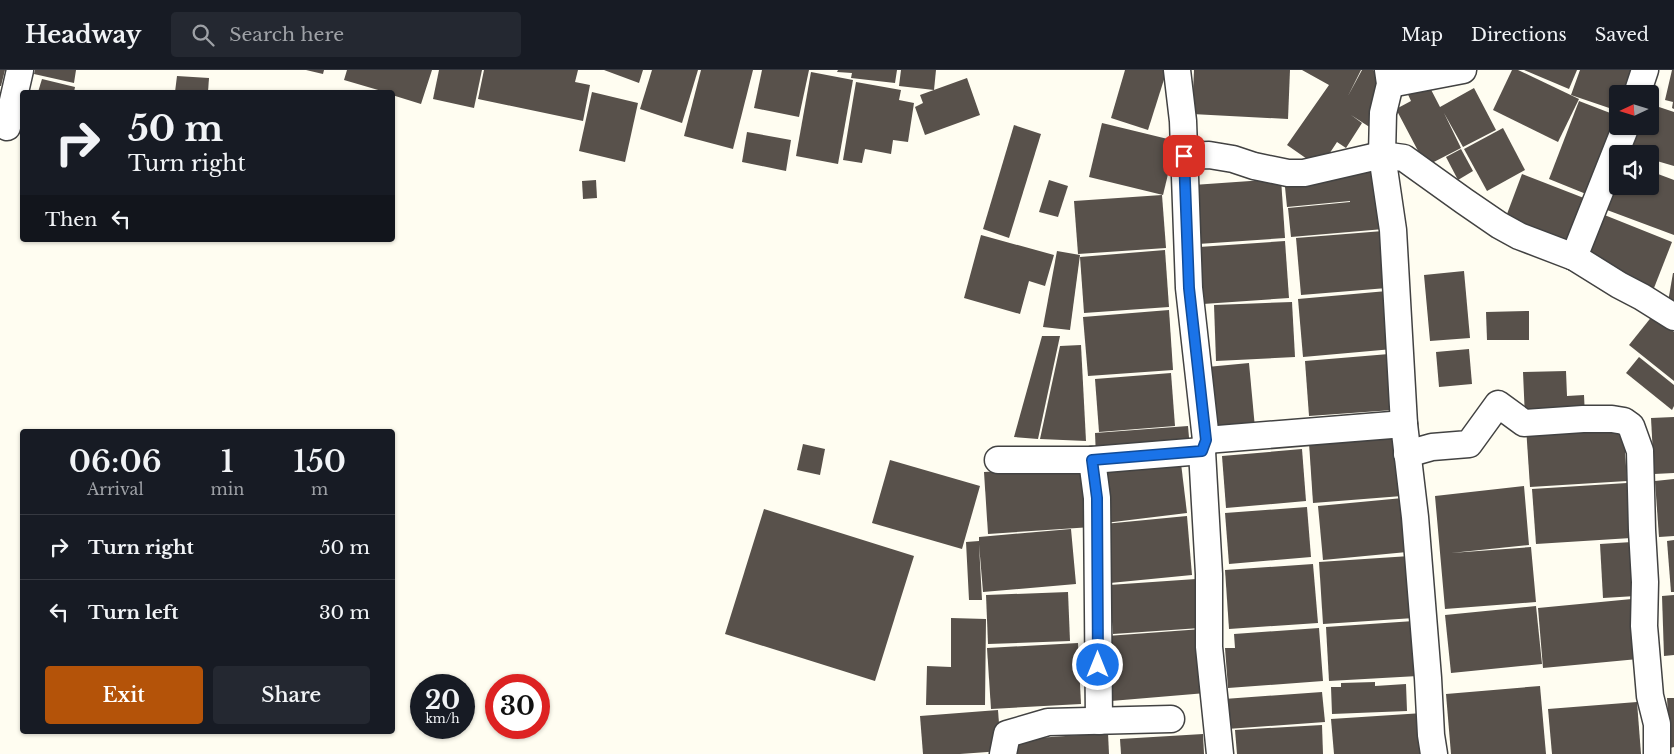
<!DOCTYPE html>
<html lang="en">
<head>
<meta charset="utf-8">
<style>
  body { margin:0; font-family:"Libre Baskerville",serif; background:#242831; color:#f1f3f6; height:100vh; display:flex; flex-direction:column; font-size:19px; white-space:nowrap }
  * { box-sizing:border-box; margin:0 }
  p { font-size:16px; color:#9ea1a6 }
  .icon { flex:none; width:28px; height:28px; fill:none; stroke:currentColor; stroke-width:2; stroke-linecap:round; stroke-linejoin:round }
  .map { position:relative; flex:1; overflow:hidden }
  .details { position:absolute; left:20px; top:359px; width:375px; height:305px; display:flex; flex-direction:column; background:#171b24; border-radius:5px; box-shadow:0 1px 4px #0004 }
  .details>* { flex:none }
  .banner { position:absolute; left:20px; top:20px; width:375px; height:152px; border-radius:5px; box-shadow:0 1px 4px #0004; background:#171b24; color:#f1f3f6; overflow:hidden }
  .needle { width:32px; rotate:266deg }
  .tools { position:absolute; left:1609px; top:15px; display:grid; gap:10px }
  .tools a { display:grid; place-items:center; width:50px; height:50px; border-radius:5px; background:#171b24; box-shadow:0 1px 4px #0004; font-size:25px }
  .speed { position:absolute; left:410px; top:604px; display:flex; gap:10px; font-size:25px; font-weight:700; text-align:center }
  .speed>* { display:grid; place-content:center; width:65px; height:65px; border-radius:50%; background:#171b24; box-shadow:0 1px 4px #0004; line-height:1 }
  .speed small { font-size:12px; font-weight:400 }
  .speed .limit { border:8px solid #d22; background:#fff; color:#111 }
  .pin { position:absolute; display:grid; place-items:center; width:42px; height:42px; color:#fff; margin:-21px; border-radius:10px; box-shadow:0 2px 8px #0006 }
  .me { position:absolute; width:55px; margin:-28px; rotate:0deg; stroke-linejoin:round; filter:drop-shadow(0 0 4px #0008) }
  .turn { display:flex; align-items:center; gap:18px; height:105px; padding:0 25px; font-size:22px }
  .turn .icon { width:65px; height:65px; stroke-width:2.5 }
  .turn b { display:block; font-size:35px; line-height:42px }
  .then { display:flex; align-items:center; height:48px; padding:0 25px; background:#0003; gap:10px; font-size:19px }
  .eta { display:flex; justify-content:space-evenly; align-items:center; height:85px; text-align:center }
  .eta b { font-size:30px; font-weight:600; line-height:35px }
  .action { display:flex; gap:10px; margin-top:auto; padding:10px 25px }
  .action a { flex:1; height:58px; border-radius:5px; background:#b45309; color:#fff; font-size:20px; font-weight:600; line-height:58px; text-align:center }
  .action a+a { background:#242831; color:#f1f3f6 }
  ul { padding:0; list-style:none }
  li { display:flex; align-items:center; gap:15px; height:65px; padding:0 25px; border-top:1px solid #363941 }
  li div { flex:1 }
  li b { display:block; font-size:19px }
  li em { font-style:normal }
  header { display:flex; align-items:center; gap:30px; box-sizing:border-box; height:70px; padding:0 25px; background:#171b24; border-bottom:1px solid #363941 }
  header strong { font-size:24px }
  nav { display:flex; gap:28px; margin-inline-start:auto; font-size:18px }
  .search { width:350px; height:45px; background:#242831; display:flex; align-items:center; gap:12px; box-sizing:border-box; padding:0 18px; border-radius:5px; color:#9ea1a6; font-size:19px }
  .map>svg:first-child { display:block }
  .building { fill:#58514b }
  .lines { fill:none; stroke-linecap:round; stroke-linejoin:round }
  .street-casing { stroke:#424242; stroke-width:29 }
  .street { stroke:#fff; stroke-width:26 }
  .route-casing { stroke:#114b97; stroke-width:12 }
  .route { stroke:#1a73e8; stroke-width:9 }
</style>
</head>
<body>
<header>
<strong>Headway</strong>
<div class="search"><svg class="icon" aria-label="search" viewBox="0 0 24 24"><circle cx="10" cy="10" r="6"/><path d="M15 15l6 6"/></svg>Search here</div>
<nav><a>Map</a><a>Directions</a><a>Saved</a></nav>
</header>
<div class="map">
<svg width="1674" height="684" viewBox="0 0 1674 684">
  <rect width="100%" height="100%" fill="#fffdf1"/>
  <g class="building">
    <polygon points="0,0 5,0 1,16 0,16"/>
    <polygon points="35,0 76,0 74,13 34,4"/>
    <polygon points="306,0 324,0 323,4"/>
    <polygon points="347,0 432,0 421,34 392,25 392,22 385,22 344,10"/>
    <polygon points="439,0 482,0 474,38 433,29"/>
    <polygon points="484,0 578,0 575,12 590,15 583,51 478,29"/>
    <polygon points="604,0 643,0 639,13"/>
    <polygon points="652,0 698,0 682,53 640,39"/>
    <polygon points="701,0 753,0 733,79 684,66"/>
    <polygon points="762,0 809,0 799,47 754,38"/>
    <polygon points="838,0 897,0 895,13 851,8 852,3 837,2"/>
    <polygon points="901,0 936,0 934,20 899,16"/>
    <polygon points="1125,0 1167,0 1148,60 1111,48"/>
    <polygon points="1194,0 1290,0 1288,49 1192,44"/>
    <polygon points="1302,0 1361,0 1348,26 1362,0 1373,0 1384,7 1371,58 1351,45 1362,53 1346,78 1337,72 1320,98 1287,75 1329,15"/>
    <polygon points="1512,0 1518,0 1579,29 1558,72 1493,40"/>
    <polygon points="1524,0 1577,0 1569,19"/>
    <polygon points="1580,0 1641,0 1633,24 1618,24 1618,41 1571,25"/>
    <polygon points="1672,0 1674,0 1674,39 1672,38 1673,32 1665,30"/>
    <polygon points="811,2 853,10 838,94 796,86"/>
    <polygon points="177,6 209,8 208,22 175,22"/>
    <polygon points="967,8 980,45 925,65 915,37 923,33 920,25"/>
    <polygon points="1425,8 1440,37 1474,18 1496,60 1463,77 1444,43 1461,78 1426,96 1396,39 1411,31 1405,18"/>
    <polygon points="42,9 75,17 74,22 38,22"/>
    <polygon points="856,12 901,20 899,30 914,33 908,72 893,70 891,84 865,79 862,93 843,90"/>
    <polygon points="592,22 638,33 625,92 579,81"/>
    <polygon points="1579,31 1618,46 1618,56 1591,126 1549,109"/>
    <polygon points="1650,34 1674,42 1674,96 1650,89 1650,84 1634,84 1621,80 1628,56 1650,56"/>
    <polygon points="1102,53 1176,71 1163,125 1089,107"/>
    <polygon points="1014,55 1041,64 1009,168 983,159"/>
    <polygon points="1503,58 1525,100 1487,121 1464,79"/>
    <polygon points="747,62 791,70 786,101 742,92"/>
    <polygon points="1461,79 1473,101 1458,110 1446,87"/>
    <polygon points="1378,98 1384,159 1291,167 1288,138 1350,132 1350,131 1287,137 1284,107"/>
    <polygon points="1650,101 1674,110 1674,165 1607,140 1618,111 1618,116 1650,116"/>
    <polygon points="1522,104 1589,130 1571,178 1504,152"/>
    <polygon points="1281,109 1285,168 1198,174 1193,115"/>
    <polygon points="596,110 597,128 583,129 582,111"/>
    <polygon points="1049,110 1068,116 1058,147 1039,142"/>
    <polygon points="1162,125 1166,178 1078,184 1074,131"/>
    <polygon points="1602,144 1672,172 1654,218 1583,190"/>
    <polygon points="1383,161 1387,218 1301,225 1296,168"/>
    <polygon points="981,165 1054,185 1045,216 1029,211 1020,244 964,228"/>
    <polygon points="1285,171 1289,228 1203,234 1199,177"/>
    <polygon points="1165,180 1169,237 1084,243 1080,187"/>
    <polygon points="1057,181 1080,185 1070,260 1043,257"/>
    <polygon points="1464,201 1470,268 1430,271 1424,205"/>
    <polygon points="1673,203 1674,203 1674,233 1668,232"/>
    <polygon points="1387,221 1393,279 1303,287 1298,229"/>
    <polygon points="1292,232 1295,287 1216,291 1214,235"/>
    <polygon points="1169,240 1173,300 1088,306 1083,247"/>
    <polygon points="1529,241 1529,270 1487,270 1486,242"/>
    <polygon points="1653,245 1674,262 1674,311 1629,275"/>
    <polygon points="1042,266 1060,266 1038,369 1014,367"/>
    <polygon points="1081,275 1086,371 1040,369 1060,276"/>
    <polygon points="1469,279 1472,314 1439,317 1436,282"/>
    <polygon points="1389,284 1393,340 1309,346 1305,291"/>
    <polygon points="1639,287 1674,315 1674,336 1672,340 1626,303"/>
    <polygon points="1249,293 1255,358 1212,362 1207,297"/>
    <polygon points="1566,301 1567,326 1584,325 1585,346 1525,348 1523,302"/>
    <polygon points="1171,303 1175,356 1099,362 1095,309"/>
    <polygon points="1674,347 1674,403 1654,404 1651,348"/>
    <polygon points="1623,351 1627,411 1530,417 1526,357"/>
    <polygon points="1188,356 1190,379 1096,387 1095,363"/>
    <polygon points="1397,367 1402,426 1313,433 1309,373"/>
    <polygon points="803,374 825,379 820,405 797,400"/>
    <polygon points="1302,379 1306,431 1226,438 1222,386"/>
    <polygon points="1180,385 1187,443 1105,453 1098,393"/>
    <polygon points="890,390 980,416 962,479 872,453"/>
    <polygon points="1088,396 1092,457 988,464 984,402"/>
    <polygon points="1674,409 1674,466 1659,467 1655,411"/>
    <polygon points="1627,413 1631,468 1536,474 1532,419"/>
    <polygon points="1524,416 1529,475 1451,483 1531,477 1536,532 1445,539 1435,426"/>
    <polygon points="1403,428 1407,482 1323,490 1318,436"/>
    <polygon points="1307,437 1311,487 1229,494 1225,443"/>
    <polygon points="764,439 914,486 875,611 725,564"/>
    <polygon points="1187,446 1192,505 1110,513 1104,454"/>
    <polygon points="1071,459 1076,514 983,522 979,474 982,530 969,530 966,472 979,471 979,467"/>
    <polygon points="1674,470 1674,522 1671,522 1667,471"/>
    <polygon points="1632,472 1636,526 1603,528 1600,474"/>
    <polygon points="1410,486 1414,548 1323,554 1319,492"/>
    <polygon points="1313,494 1318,553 1229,559 1225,500"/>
    <polygon points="1196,509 1200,558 1113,564 1109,515"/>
    <polygon points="1068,522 1070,571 988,574 986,525"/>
    <polygon points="1674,525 1674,585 1664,586 1662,526"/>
    <polygon points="1632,529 1638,589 1543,598 1538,538"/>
    <polygon points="1536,536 1542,594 1451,603 1445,545"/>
    <polygon points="951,548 986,549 985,635 926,635 927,596 951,597"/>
    <polygon points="1414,551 1418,606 1329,611 1326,557"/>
    <polygon points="1319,558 1323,611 1228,618 1225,578 1235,578 1234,564"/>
    <polygon points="1202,559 1206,623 1111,631 1107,566"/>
    <polygon points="1078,573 1081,634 991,639 987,578"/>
    <polygon points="1375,612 1375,616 1406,614 1407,641 1332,644 1331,617 1341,617 1341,613"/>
    <polygon points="1540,616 1546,684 1451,684 1446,624"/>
    <polygon points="1322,622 1325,652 1227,659 1224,629"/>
    <polygon points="1667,628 1674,628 1674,677 1670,678"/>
    <polygon points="1637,632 1641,684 1552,684 1548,639"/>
    <polygon points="998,640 1001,681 960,684 923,684 920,646"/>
    <polygon points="1423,643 1426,684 1334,684 1331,649"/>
    <polygon points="1322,655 1323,684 1237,684 1235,660"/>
    <polygon points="1108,663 1109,684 1011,684 1010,670"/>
    <polygon points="1203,664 1204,684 1121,684 1120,669"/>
  </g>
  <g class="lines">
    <defs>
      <g id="street">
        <polyline points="1177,0 1183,51 1189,218 1206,370 1202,381 1209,504 1209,577 1220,684"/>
        <polyline points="1388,0 1390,14 1383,43 1382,85 1393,160 1404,354 1415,447 1428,608 1431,665 1434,684"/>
        <polyline points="1390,14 1463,0"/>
        <polyline points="1637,24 1645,0"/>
        <polyline points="7,57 20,0"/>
        <polyline points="1184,86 1209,85 1233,89 1254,96 1288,103 1304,103 1382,85 1404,88 1464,131 1499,155 1519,166 1574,187 1619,215 1642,227 1674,247"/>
        <polyline points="1574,187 1626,56"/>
        <polyline points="1206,370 1404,354"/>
        <polyline points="1407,384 1432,377 1469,374 1498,334 1524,353 1583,349 1612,349 1624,351 1631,356 1640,381 1642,460 1645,512 1644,556 1650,626 1657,654 1657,684"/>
        <polyline points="998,390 1092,390 1202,381"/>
        <polyline points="1092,390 1097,428 1099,651"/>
        <polyline points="1003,684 1007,664 1048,652 1171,649"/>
      </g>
    </defs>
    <use href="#street" class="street-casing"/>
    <use href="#street" class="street"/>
  </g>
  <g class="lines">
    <defs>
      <polyline id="route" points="1098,595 1097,428 1092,390 1202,381 1206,370 1189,218 1184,86"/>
    </defs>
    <use href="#route" class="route-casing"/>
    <use href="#route" class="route"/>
  </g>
</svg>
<div class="tools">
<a><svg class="needle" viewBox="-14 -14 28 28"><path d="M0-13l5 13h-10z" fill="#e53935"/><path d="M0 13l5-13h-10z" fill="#9ea1a6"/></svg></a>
<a><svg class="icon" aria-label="sound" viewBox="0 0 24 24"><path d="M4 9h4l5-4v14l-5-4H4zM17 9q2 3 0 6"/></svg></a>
</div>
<div class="speed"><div>20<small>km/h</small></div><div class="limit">30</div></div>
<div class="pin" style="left:1184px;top:86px;background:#d93025"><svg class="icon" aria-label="arrive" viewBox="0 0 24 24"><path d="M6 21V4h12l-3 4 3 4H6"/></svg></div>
<svg class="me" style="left:1098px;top:595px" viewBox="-20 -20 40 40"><circle r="17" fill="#1a73e8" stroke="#fff" stroke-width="3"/><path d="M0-11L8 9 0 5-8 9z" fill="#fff"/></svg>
<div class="banner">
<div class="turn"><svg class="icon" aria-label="right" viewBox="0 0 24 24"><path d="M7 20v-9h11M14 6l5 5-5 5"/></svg><div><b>50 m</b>Turn right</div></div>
<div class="then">Then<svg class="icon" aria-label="left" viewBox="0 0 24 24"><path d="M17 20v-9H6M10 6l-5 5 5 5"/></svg></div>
</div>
<section class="details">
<div class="eta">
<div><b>06:06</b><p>Arrival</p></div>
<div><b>1</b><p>min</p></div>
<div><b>150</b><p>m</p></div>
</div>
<ul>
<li><svg class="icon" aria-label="right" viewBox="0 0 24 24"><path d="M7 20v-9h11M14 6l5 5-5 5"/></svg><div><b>Turn right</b></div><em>50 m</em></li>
<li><svg class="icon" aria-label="left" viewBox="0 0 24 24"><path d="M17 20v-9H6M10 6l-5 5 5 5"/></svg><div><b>Turn left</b></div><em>30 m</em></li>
</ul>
<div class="action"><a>Exit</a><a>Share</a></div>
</section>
</div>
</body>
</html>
